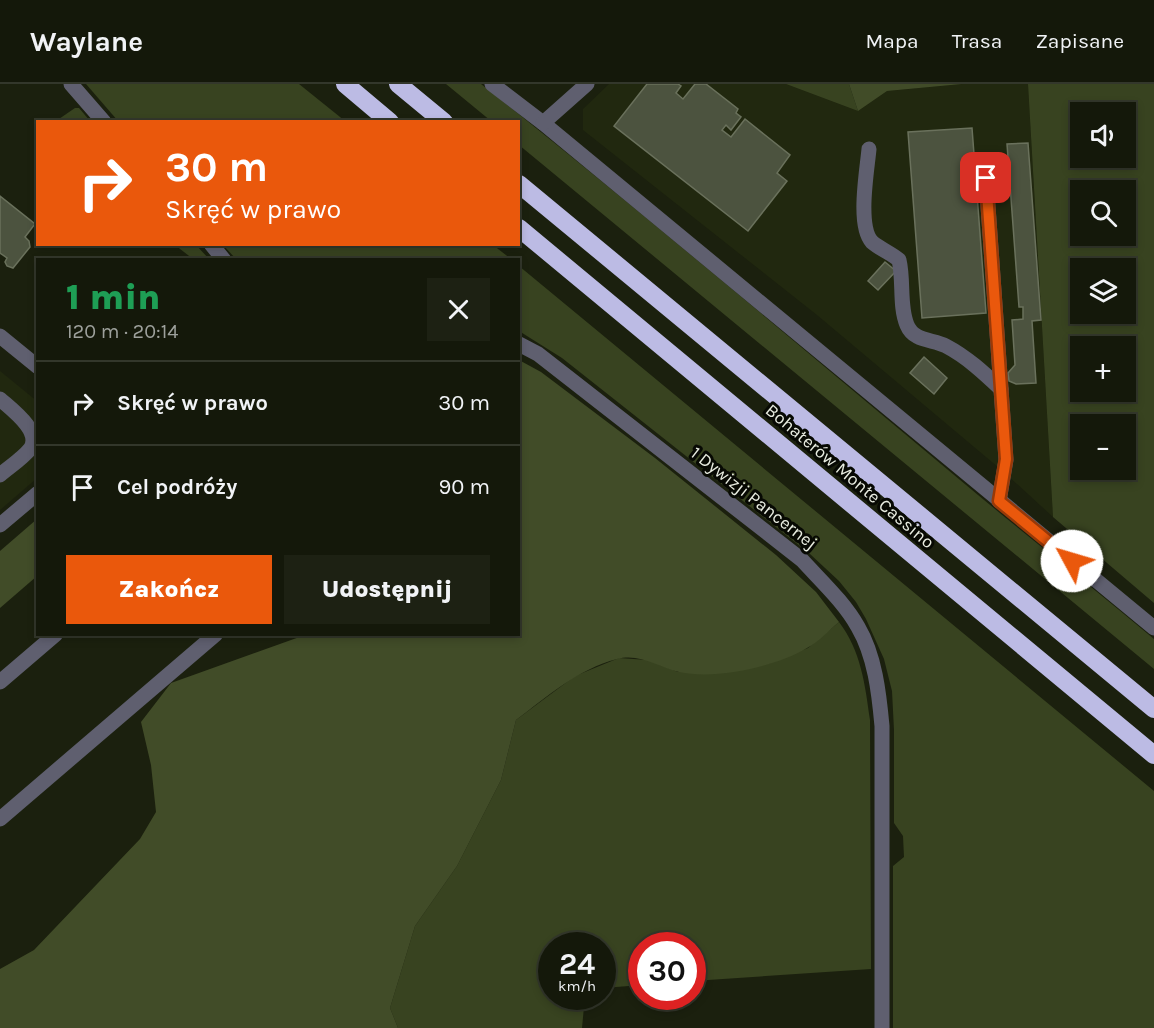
<!DOCTYPE html>
<html lang="pl">
<head>
<meta charset="utf-8">
<style>
  body { margin:0; font-family:Karla,sans-serif; background:#1d2113; color:#f1f3f6; height:100vh; display:flex; flex-direction:column; font-size:22px; white-space:nowrap }
  * { box-sizing:border-box; margin:0 }
  p { font-size:20px; color:#9da09c }
  .icon { flex:none; width:33px; height:33px; fill:none; stroke:currentColor; stroke-width:2; stroke-linecap:round; stroke-linejoin:round }
  .map { position:relative; flex:1; overflow:hidden }
  .side { position:absolute; left:36px; top:174px; width:484px; height:378px; display:flex; flex-direction:column; background:#14180a; border-radius:0px; box-shadow:0 3px 9px #0003,0 0 0 2px #33372b }
  .side>* { flex:none }
  .guide { position:absolute; left:36px; top:36px; width:484px; height:126px; border-radius:0px; box-shadow:0 3px 9px #0003,0 0 0 2px #33372b; background:#ea580c; color:#fff; overflow:hidden }
  .tools { position:absolute; left:1070px; top:18px; display:grid; gap:12px }
  .tools a { display:grid; place-items:center; width:66px; height:66px; border-radius:0px; background:#14180a; box-shadow:0 3px 9px #0003,0 0 0 2px #33372b; font-size:30px }
  .speed { position:absolute; left:538px; top:848px; display:flex; gap:12px; font-size:30px; font-weight:700; text-align:center }
  .speed>* { display:grid; place-content:center; width:78px; height:78px; border-radius:50%; background:#14180a; box-shadow:0 3px 9px #0003,0 0 0 2px #33372b; line-height:1 }
  .speed small { font-size:15px; font-weight:400 }
  .speed .limit { border:9px solid #d22; background:#fff; color:#111 }
  .pin { position:absolute; display:grid; place-items:center; width:51px; height:51px; color:#fff; margin:-26px; border-radius:12px; box-shadow:0 3px 9px #0006 }
  .me { position:absolute; width:66px; margin:-33px; rotate:309deg; stroke-linejoin:round; filter:drop-shadow(0 0 4px #0008) }
  .turn { display:flex; align-items:center; gap:21px; height:126px; padding:0 30px; font-size:27px }
  .turn .icon { width:78px; height:78px; stroke-width:2.5 }
  .turn b { display:block; font-size:42px; line-height:51px }
  .round { display:grid; place-items:center; flex:none; width:63px; height:63px; border-radius:0px; background:#1d2113 }
  .overview { display:flex; align-items:center; justify-content:space-between; height:102px; padding:0 30px }
  h1 { font-size:36px; font-weight:800; line-height:45px; color:#1e9e55 }
  .button { display:flex; gap:12px; margin-top:auto; padding:12px 30px }
  .button a { flex:1; height:69px; border-radius:0px; background:#ea580c; color:#fff; font-size:24px; font-weight:800; line-height:69px; text-align:center }
  .button a+a { background:#1d2113; color:#f1f3f6 }
  ul { padding:0; list-style:none }
  li { display:flex; align-items:center; gap:18px; height:84px; padding:0 30px; border-top:2px solid #33372b }
  li div { flex:1 }
  li b { display:block; font-size:22px }
  li em { font-style:normal }
  header { display:flex; align-items:center; gap:36px; box-sizing:border-box; height:84px; padding:0 30px; background:#14180a; border-bottom:2px solid #33372b }
  header strong { font-size:28px }
  nav { display:flex; gap:33px; margin-inline-start:auto; font-size:21px }
  .map>svg:first-child { display:block }
  .built { fill:#21280f }
  .green { fill:#384320; fill-rule:evenodd }
  .forest { fill:#414c28 }
  .building { fill:#4c533f; stroke:#6a715c; stroke-width:1.5 }
  .lines { fill:none; stroke-linecap:round; stroke-linejoin:round }
  .minor { stroke:#5f5f6f; stroke-width:15 }
  .highway { stroke:#bcbbe4; stroke-width:18 }
  .route-casing { stroke:#983908; stroke-width:15 }
  .route { stroke:#ea580c; stroke-width:10 }
  .labels { text-anchor:middle; dominant-baseline:central; stroke-width:6; stroke-linejoin:round; paint-order:stroke }
  .street-label { font-size:18px; fill:#e8ece0; stroke:#070903 }
</style>
</head>
<body>
<header>
<strong>Waylane</strong>
<nav><a>Mapa</a><a>Trasa</a><a>Zapisane</a></nav>
</header>
<div class="map">
<svg width="1154" height="944" viewBox="0 0 1154 944">
  <rect width="100%" height="100%" fill="#1b200e"/>
  <g class="built">
    <polygon points="609,0 786,0 858,27 887,7 962,0 1028,0 1053,433 1005,389 817,231 583,46 583,25"/>
    <polygon points="0,287 38,318 37,394 0,426"/>
  </g>
  <g class="green">
    <polygon points="86,0 299,0 345,37 118,37"/>
    <path d="M446,0H481C649,134 813,273 978,411C1036,459 1096,506 1154,555V585L519,61V38L491,37Z"/>
    <polygon points="786,0 849,0 858,27"/>
    <path d="M1028,0H1154V519L1053,433ZM1080,28H1125V74H1080ZM1125,106V152H1080V106ZM1125,184V230H1080V184ZM1080,262H1125V308H1080ZM1080,340H1125V386H1080Z"/>
    <polygon points="75,24 79,24 90,37 56,37"/>
    <polygon points="175,161 196,161 209,175 193,175"/>
    <polygon points="223,161 493,161 511,175 236,175"/>
    <polygon points="519,182 1154,707 1154,944 893,944 893,782 904,773 903,752 894,739 894,646 892,607 884,575 866,535 856,518 839,497 810,470 562,274 519,247"/>
    <path d="M839,538C861,567 865,600 870,636L871,885L693,897V861H642V901L603,904V861H552V912H585L582,944H398L390,924L415,842L457,782L501,696L516,636L575,592L619,574L648,576L678,588L768,580L808,564Z"/>
  </g>
  <g class="forest">
    <polygon points="849,0 962,0 887,7 858,27"/>
    <path d="M519,276L541,288L655,374L776,471L816,508L839,538C829,546 819,558 807,564C775,583 716,596 679,588C658,583 640,569 617,575C578,585 548,612 516,636L501,696L457,782L415,842L390,924L398,944H0V885L34,866L140,755L156,728L151,681L141,638L171,599L305,551L519,550Z"/>
    <polygon points="37,435 37,492 0,524 0,467"/>
  </g>
  <g class="building">
    <polygon points="647,0 678,0 681,2 676,9 683,15 695,0 706,0 738,25 736,29 741,33 731,46 726,41 722,46 731,53 745,35 790,71 777,89 787,97 748,147 614,42"/>
    <polygon points="972,44 986,229 922,234 908,48"/>
    <polygon points="1028,59 1041,236 1032,237 1036,299 1016,300 1009,297 1008,289 1015,281 1012,236 1023,235 1023,223 1019,223 1007,60"/>
    <polygon points="0,112 35,140 25,153 29,157 30,163 13,184 7,182 5,178 7,174 0,169"/>
    <polygon points="885,178 896,187 878,206 868,197"/>
    <polygon points="924,273 947,294 934,310 910,289"/>
  </g>
  <g class="lines">
    <g class="minor">
      <polyline points="71,0 104,38"/>
      <polyline points="492,0 543,39 1154,544"/>
      <polyline points="543,39 587,0"/>
      <path d="M869,65C867,87 857,142 872,158C880,165 891,169 899,176C904,197 899,222 907,241C914,258 933,255 946,262C967,273 984,289 1001,305"/>
      <polyline points="986,94 1006,376 999,417"/>
      <polyline points="211,160 224,176"/>
      <polyline points="0,252 38,283"/>
      <path d="M519,260L538,270L802,476C821,497 844,518 858,543C875,572 879,609 882,642V944"/>
      <path d="M0,315C11,325 43,348 30,365C22,375 9,383 0,391"/>
      <polyline points="0,441 38,409"/>
      <polyline points="0,598 56,550"/>
      <polyline points="0,735 216,550"/>
    </g>
    <g class="highway">
      <polyline points="345,0 390,38"/>
      <polyline points="398,0 444,38"/>
      <polyline points="519,100 1154,625"/>
      <polyline points="519,144 1154,671"/>
    </g>
  </g>
  <g class="lines">
    <defs>
      <polyline id="route" points="986,94 1006,375 999,417 1072,477"/>
    </defs>
    <use href="#route" class="route-casing"/>
    <use href="#route" class="route"/>
  </g>
  <g class="labels">
    <g class="street-label">
      <text transform="translate(850 392) rotate(40)">Bohaterów Monte Cassino</text>
      <text transform="translate(754 414) rotate(38)">1 Dywizji Pancernej</text>
    </g>
  </g>
</svg>
<div class="tools">
<a><svg class="icon" aria-label="sound" viewBox="0 0 24 24"><path d="M4 9h4l5-4v14l-5-4H4zM17 9q2 3 0 6"/></svg></a>
<a><svg class="icon" aria-label="search" viewBox="0 0 24 24"><circle cx="10" cy="10" r="6"/><path d="M15 15l6 6"/></svg></a>
<a><svg class="icon" aria-label="layers" viewBox="0 0 24 24"><path d="M12 4l9 5-9 5-9-5zM3 14l9 5 9-5"/></svg></a>
<a>+</a>
<a>−</a>
</div>
<div class="speed"><div>24<small>km/h</small></div><div class="limit">30</div></div>
<div class="pin" style="left:986px;top:94px;background:#d93025"><svg class="icon" aria-label="arrive" viewBox="0 0 24 24"><path d="M6 21V4h12l-3 4 3 4H6"/></svg></div>
<svg class="me" style="left:1072px;top:477px" viewBox="-20 -20 40 40"><circle r="19" fill="#fff"/><path d="M0-13L10 11 0 6-10 11z" fill="#ea580c"/></svg>
<div class="guide">
<div class="turn"><svg class="icon" aria-label="right" viewBox="0 0 24 24"><path d="M7 20v-9h11M14 6l5 5-5 5"/></svg><div><b>30 m</b>Skręć w prawo</div></div>
</div>
<section class="side">
<div class="overview"><div><h1>1 min</h1><p>120 m · 20:14</p></div><a class="round"><svg class="icon" aria-label="close" viewBox="0 0 24 24"><path d="M6 6l12 12M18 6L6 18"/></svg></a></div>
<ul>
<li><svg class="icon" aria-label="right" viewBox="0 0 24 24"><path d="M7 20v-9h11M14 6l5 5-5 5"/></svg><div><b>Skręć w prawo</b></div><em>30 m</em></li>
<li><svg class="icon" aria-label="arrive" viewBox="0 0 24 24"><path d="M6 21V4h12l-3 4 3 4H6"/></svg><div><b>Cel podróży</b></div><em>90 m</em></li>
</ul>
<div class="button"><a>Zakończ</a><a>Udostępnij</a></div>
</section>
</div>
</body>
</html>
